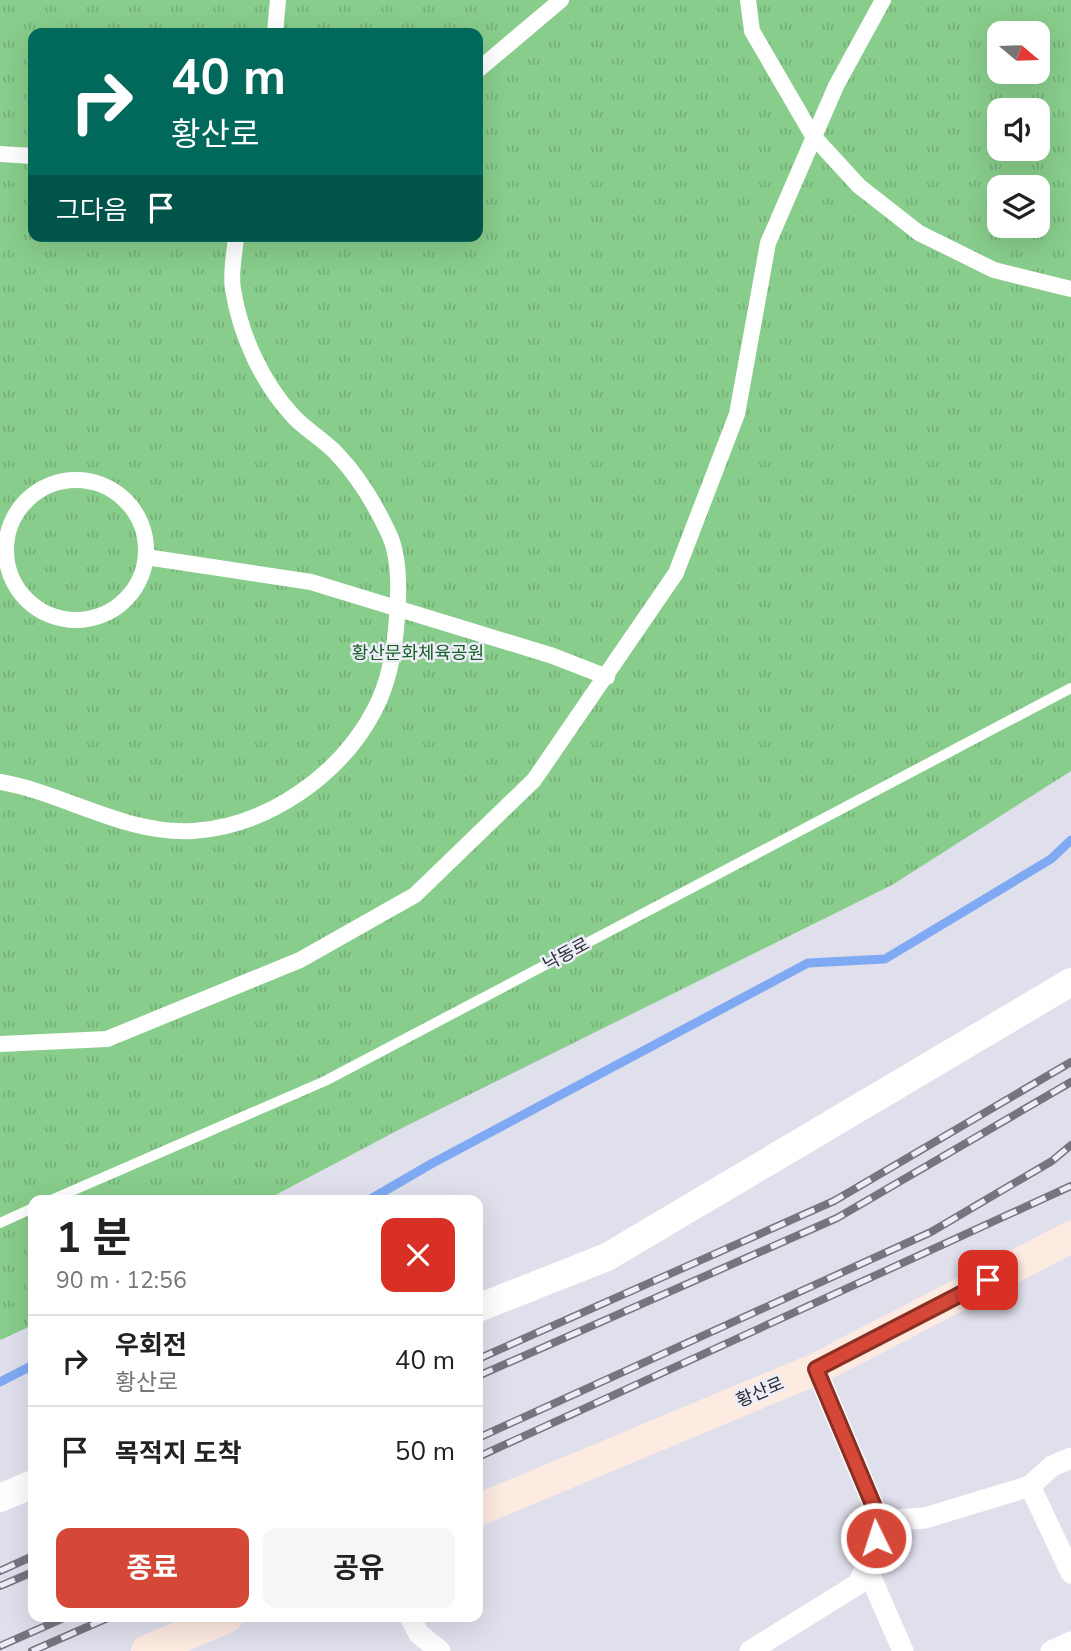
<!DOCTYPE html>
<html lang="ko">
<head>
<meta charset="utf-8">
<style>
  body { margin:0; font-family:"Nunito Sans","Noto Sans KR",sans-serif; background:#f6f6f6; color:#222; height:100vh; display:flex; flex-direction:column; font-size:26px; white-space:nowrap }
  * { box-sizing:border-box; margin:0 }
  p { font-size:23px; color:#767676 }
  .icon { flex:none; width:38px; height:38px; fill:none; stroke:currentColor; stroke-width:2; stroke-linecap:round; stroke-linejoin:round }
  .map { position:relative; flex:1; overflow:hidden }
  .panel { position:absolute; left:28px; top:1195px; width:455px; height:427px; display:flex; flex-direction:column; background:#fff; border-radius:14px; box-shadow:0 7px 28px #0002 }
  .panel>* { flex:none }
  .guide { position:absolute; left:28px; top:28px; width:455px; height:214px; border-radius:14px; box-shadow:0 7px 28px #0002; background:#00695c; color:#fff; overflow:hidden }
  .needle { width:46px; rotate:109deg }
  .buttons { position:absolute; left:987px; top:21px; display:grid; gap:14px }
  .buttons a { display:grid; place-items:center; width:63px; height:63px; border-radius:14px; background:#fff; box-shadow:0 7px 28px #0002; font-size:35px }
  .pin { position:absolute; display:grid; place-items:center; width:60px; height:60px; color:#fff; margin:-30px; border-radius:14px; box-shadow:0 4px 10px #0006 }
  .me { position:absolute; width:77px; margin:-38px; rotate:356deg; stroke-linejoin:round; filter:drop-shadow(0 0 5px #0008) }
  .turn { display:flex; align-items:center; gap:24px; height:147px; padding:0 28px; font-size:32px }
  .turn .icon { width:91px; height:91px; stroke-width:2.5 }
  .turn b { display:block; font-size:49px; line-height:60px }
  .then { display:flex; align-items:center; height:66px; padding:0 28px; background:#0003; gap:14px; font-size:26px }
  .round { display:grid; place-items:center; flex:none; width:74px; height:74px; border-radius:14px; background:#f6f6f6 }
  .head { display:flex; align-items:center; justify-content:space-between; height:119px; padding:0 28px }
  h1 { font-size:42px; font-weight:700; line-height:52px }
  .primary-button { display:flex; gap:14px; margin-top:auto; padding:14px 28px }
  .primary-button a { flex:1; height:80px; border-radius:14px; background:#d54838; color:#fff; font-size:28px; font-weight:700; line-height:80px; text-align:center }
  .primary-button a+a { background:#f6f6f6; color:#222 }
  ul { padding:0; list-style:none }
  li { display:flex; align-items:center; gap:21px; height:91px; padding:0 28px; border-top:2px solid #e0e0e0 }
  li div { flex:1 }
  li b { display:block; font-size:26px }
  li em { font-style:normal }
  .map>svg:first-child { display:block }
  .grass { fill:url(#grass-tufts); fill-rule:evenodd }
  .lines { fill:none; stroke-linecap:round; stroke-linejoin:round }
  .stream { stroke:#80a9f3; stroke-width:9 }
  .service { stroke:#fff; stroke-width:10 }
  .pedestrian { stroke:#fff; stroke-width:16 }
  .minor { stroke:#fff; stroke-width:21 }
  .tertiary { stroke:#fff; stroke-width:28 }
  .secondary { stroke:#fdeae1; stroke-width:32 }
  .rail-casing { stroke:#75767d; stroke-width:8 }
  .rail { stroke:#ededfa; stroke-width:5; stroke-dasharray:16; stroke-linecap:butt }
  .route-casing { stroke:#8a2f24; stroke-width:18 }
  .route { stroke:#d54838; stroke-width:12 }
  .labels { text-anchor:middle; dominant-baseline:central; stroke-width:5; stroke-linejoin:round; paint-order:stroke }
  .park-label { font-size:18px; fill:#155e20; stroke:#ededfa }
  .street-label { font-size:18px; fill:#2c2d31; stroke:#ededfa }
</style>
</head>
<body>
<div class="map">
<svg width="1071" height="1651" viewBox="0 0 1071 1651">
  <defs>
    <pattern id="grass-tufts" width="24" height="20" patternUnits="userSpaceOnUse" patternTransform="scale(1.75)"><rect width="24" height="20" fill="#88cd8b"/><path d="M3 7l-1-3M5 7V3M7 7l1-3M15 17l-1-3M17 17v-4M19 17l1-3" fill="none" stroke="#76b078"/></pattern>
  </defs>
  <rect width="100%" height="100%" fill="#dfe0ec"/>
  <path class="grass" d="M0,0H1071V771L892,885L406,1126L266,1200H33V1325L0,1340ZM33,33H478V236H33ZM999,33H1038V72H999ZM999,110H1038V149H999ZM999,187H1038V226H999Z"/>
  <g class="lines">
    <g class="stream">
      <polyline points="369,1200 431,1164 808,963 885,959 1051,859 1071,840"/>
      <polyline points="0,1382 33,1365"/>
    </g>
    <g class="service">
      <polyline points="51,1200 325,1081 1071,688"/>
      <polyline points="0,1223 33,1208"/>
    </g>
    <g class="pedestrian">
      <polyline points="748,0 752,31 813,136 859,186 919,233 994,270 1071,289"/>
      <polyline points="275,33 278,0"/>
      <polyline points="478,70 561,0"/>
      <polyline points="0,154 33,156"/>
      <circle cx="76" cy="550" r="70"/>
      <polyline points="146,557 311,582 553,656 607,677"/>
      <path d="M0,782C65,793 125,835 193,831C268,826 341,775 375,709C389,682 395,648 397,617C399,592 400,557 389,534C376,506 359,477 337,454C324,440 306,430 293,416C262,383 240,334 233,289C230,273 235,253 236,236"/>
      <polyline points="0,1044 107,1039 300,960 415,895 534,780 676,573 737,414 768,243 836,86 883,0"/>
    </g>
    <g class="minor">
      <polyline points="1030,1486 1071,1573"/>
      <polyline points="880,1521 925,1518 1030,1486 1052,1466 1071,1458"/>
      <polyline points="866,1566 903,1651"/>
      <polyline points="410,1617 419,1634 440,1651"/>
      <polyline points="750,1651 858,1584 871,1555 880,1521 816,1369"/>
      <polyline points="1051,1651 1071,1642"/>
    </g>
    <g class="tertiary">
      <polyline points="478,1308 607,1257 1071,982"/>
      <polyline points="0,1498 33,1484"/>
    </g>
    <g class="secondary">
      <polyline points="478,1510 816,1369 1071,1237"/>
      <polyline points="147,1651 227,1617"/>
    </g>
    <defs>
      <g id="rail">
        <polyline points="478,1359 834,1201 1071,1062"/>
        <polyline points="478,1376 837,1218 1071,1082"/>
        <polyline points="478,1438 931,1232 1052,1161 1071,1145"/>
        <polyline points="478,1457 1071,1186"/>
        <polyline points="0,1571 33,1556"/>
        <polyline points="0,1586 33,1572"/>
        <polyline points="0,1646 66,1617"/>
        <polyline points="32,1651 110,1617"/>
      </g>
    </defs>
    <use href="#rail" class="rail-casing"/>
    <use href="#rail" class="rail"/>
  </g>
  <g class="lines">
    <defs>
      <polyline id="route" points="876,1538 880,1521 816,1369 988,1280"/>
    </defs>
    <use href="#route" class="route-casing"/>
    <use href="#route" class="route"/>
  </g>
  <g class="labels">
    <g class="park-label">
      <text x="418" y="653">황산문화체육공원</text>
    </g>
    <g class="street-label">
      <text transform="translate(566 954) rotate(-28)">낙동로</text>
      <text transform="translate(760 1392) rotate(-23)">황산로</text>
    </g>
  </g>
</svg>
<div class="buttons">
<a><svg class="needle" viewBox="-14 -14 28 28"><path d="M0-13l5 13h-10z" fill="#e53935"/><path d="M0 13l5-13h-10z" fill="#767676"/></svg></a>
<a><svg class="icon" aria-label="sound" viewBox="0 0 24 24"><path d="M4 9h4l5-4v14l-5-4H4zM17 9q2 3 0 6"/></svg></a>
<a><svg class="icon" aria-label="layers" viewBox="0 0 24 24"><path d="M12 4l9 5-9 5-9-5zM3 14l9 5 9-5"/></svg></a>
</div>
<div class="pin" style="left:988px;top:1280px;background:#d93025"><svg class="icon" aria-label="arrive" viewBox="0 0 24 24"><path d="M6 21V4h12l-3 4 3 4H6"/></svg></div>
<svg class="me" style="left:876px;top:1538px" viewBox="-20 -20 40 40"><circle r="17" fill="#d54838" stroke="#fff" stroke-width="3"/><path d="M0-11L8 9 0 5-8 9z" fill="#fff"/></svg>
<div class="guide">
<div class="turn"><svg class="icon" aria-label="right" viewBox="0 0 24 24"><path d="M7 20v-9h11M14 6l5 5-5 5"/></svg><div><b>40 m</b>황산로</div></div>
<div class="then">그다음<svg class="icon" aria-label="arrive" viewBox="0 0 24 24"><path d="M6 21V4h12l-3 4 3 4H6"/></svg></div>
</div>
<section class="panel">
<div class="head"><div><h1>1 분</h1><p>90 m · 12:56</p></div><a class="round" style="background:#d93025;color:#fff"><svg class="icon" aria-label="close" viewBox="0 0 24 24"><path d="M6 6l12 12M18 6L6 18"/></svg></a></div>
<ul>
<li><svg class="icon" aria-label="right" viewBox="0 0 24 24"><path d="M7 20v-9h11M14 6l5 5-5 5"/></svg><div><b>우회전</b><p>황산로</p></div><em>40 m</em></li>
<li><svg class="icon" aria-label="arrive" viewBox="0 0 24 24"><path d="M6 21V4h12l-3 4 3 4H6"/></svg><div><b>목적지 도착</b></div><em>50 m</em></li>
</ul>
<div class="primary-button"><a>종료</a><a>공유</a></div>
</section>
</div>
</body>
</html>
